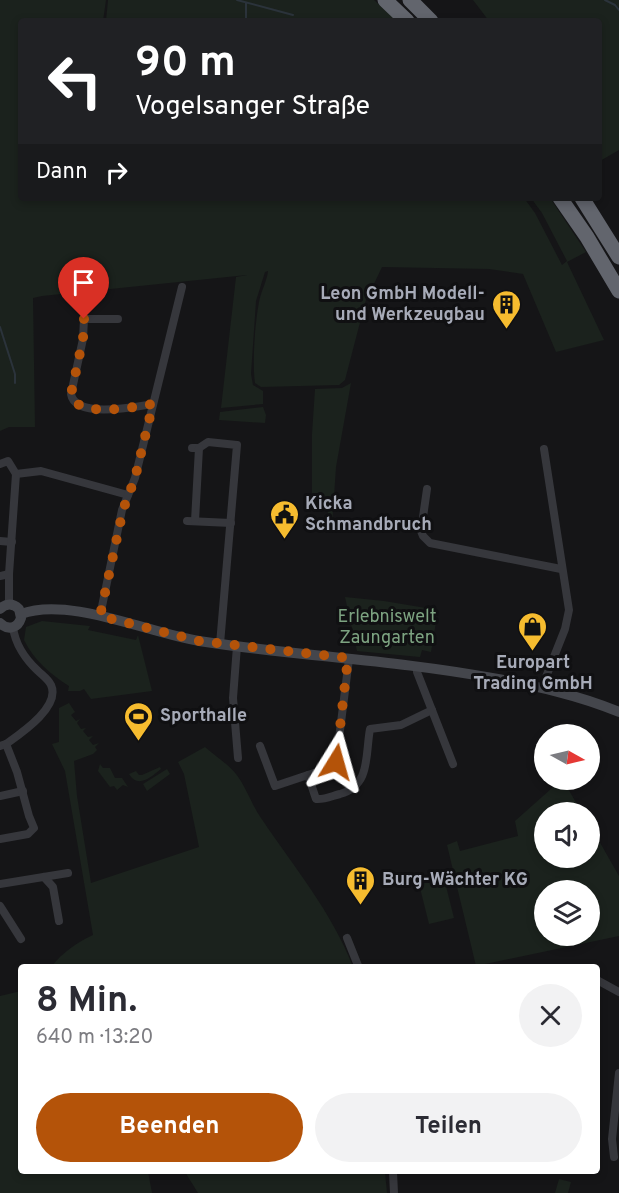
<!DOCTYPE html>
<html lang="de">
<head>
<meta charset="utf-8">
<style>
  body { margin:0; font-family:Overpass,sans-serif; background:#f2f2f3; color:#2b2b33; height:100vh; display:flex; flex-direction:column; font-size:22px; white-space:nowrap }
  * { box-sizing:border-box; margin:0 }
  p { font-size:20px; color:#7c7c81 }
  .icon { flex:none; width:33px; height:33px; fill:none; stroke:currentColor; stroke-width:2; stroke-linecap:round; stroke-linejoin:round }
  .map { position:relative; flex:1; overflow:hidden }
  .panel { position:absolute; left:18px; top:964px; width:582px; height:210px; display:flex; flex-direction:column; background:#fff; border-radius:6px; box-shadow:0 3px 9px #0003 }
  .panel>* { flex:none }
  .banner { position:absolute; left:18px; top:18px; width:584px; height:183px; border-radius:6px; box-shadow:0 3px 9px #0003; background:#202124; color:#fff; overflow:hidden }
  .needle { width:39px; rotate:98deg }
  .tools { position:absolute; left:534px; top:724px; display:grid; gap:12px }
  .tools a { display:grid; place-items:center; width:66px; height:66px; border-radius:50%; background:#fff; box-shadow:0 3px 9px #0003; font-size:30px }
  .pin { position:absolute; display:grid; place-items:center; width:51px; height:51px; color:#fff; margin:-62px -26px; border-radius:50% 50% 50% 0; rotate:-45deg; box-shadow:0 0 6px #0007 }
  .pin .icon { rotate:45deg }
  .me { position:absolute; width:66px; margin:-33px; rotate:8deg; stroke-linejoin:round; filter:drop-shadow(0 0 4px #0008) }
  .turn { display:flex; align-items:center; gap:21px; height:126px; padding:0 18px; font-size:27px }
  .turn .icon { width:78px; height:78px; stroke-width:2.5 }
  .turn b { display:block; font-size:42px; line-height:51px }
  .then { display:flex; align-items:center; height:57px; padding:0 18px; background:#0003; gap:12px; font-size:22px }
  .round { display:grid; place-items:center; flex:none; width:63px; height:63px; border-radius:32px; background:#f2f2f3 }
  .head { display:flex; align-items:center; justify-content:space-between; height:102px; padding:0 18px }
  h1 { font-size:36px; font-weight:700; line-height:45px }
  .action { display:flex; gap:12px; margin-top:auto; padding:12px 18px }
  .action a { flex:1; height:69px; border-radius:36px; background:#b45309; color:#fff; font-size:24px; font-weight:700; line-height:69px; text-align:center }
  .action a+a { background:#f2f2f3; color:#2b2b33 }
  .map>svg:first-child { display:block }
  .green { fill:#1b221d; fill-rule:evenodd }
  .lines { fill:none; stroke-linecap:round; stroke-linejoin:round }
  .stream { stroke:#2b333b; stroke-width:2 }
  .street { stroke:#36373c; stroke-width:8 }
  .secondary { stroke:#44464c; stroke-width:10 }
  .highway { stroke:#62656d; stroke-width:15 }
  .route { stroke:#b45309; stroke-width:10; stroke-dasharray:0 18 }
  .labels { text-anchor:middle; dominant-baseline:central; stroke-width:6; stroke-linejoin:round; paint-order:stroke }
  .poi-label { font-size:18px; font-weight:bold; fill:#a7abb8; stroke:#101012; text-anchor:start }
  .park-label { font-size:18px; fill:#7da381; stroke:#101012 }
</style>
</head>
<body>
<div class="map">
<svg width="619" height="1193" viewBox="0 0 619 1193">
  <rect width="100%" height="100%" fill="#151517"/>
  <g class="green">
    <path d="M0,0H106L103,21H21V198H524L535,213L562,265L567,261L542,213L531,198H550L586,252L567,262L604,340L556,352L523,274L489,269L382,267L373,286L370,284L345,380L339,385L261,387L255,383C252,363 255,323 259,302C261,291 267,281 268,271L265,272L256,301L251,374L253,385L263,391V404L221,408L236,277L247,275L42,296L33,298L35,427H9L0,431Z"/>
    <polygon points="108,0 374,0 397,21 106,21"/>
    <polygon points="473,0 619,0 619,150 600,161 599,159 598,21 489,21"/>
    <polygon points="351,383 336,467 332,526 325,503 312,504 312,434 315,389 342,388"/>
    <polygon points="263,407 266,415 265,423 219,420 220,412"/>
    <polygon points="345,597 384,601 438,610 431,652 422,650 420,657 357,651"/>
    <path d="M42,621L90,626L88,630L136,640L138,635L152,691L91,699L84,689L80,691H68L69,686C50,674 34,660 24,640L26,627Z"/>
    <path d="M69,703L75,712L71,715L76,721L80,719L77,723L81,729L86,728L83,731L88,737L93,736L89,740L93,745L99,743L95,747L97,750L93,754L74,761L77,796L91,883L199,847L184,774L178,762L205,747C215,756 228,764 236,774C246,787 252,805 261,818C294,867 332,912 353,967H51C63,952 76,943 93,935L65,771L52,744L59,742V708Z"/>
    <polygon points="100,764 103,768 110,768 115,778 122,778 128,787 123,785 117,790 114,786 110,787 98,771"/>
    <path d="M160,767L161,769C151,777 138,789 129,774L136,771L139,775H142Z"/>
    <polygon points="167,769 170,774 147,791 143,784"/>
    <path d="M561,780H563L582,813H544V858H590V825L619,876V936L476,966L447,845L457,841L460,851L518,836L515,821ZM544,891H590V936H544Z"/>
    <polygon points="443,874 454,918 429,924 418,880"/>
    <polygon points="21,991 21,1172 148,1172 152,1193 0,1193 0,996"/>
    <polygon points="185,1172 385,1172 387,1193 198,1193"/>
    <polygon points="559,1179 571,1182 568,1193 555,1193"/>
  </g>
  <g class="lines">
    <g class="stream">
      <polyline points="237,0 293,15"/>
      <polyline points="605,0 615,5 619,10"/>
      <polyline points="246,21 246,3"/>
      <polyline points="0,327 15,374 15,383"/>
    </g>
    <g class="street">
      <path d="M118,319H84L83,339L71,394C75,419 135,407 153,404"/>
      <polyline points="192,448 199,448 208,442 237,445 220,644"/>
      <polyline points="0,464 8,461 16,474 41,471 128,495"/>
      <polyline points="427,489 421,531 423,536 430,543 561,569"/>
      <polyline points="187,521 231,523"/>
      <polyline points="195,521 199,448"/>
      <polyline points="0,541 12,542"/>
      <polyline points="0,576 9,574"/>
      <polyline points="9,604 9,574 16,474"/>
      <polyline points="100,616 122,510 135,478 182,287"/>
      <polyline points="237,646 233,698 238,758"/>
      <path d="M349,659L336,762L329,768L308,775L316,799C324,800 332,796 340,794C371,785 365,756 370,729L401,725L432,710"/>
      <polyline points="417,666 417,672 453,764"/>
      <polyline points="542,687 565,629 569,610 544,449"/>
      <path d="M0,746L6,744C20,734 61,707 51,685C48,679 42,675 38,671C26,660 15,644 13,627"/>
      <polyline points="260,746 275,786 308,775"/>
      <polyline points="0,796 23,791"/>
      <polyline points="0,839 28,834 34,828 29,816 17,772 6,744"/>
      <polyline points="44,877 53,887 59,921"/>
      <polyline points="0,884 68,873"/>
      <polyline points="0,906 21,939"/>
      <polyline points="347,938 359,968"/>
      <polyline points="531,968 545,968"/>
      <polyline points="597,980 619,992"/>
      <polyline points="614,1157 612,1139 619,1073"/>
      <polyline points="393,1172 394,1193"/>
    </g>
    <g class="secondary">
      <path d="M0,609C6,603 13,603 19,609L21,618C18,628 8,631 0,623"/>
      <path d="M21,614C68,596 149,633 199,641C296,656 395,660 492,678C536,686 578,695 619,712"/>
    </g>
    <g class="highway">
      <polyline points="385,0 407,21"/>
      <polyline points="410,0 431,21"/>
      <polyline points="560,198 587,237 619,291"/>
      <polyline points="582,198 619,257"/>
    </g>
  </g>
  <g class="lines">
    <path class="route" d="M84,319L83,339L71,394C75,419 135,407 153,404L135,478L123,510L100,616L199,641L348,658L336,762"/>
  </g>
  <defs>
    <symbol id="building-pin" viewBox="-11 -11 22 30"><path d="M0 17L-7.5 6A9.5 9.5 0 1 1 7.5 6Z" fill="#f6bc2f" stroke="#101012"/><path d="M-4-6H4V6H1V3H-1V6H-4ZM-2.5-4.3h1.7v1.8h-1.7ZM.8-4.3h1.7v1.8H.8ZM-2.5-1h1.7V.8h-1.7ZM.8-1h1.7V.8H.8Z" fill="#111"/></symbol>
    <symbol id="civic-pin" viewBox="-11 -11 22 30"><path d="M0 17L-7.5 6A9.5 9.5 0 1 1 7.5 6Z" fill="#f6bc2f" stroke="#101012"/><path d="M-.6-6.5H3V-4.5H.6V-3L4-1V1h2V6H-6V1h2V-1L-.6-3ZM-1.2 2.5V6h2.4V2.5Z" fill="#111"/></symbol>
    <symbol id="shop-pin" viewBox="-11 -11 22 30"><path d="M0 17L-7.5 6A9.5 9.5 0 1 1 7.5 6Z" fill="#f6bc2f" stroke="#101012"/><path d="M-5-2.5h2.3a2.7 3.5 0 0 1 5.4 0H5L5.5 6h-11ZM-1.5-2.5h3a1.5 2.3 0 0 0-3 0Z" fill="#111"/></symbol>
    <symbol id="stadium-pin" viewBox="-11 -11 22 30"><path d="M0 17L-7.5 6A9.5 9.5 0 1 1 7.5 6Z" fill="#f6bc2f" stroke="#101012"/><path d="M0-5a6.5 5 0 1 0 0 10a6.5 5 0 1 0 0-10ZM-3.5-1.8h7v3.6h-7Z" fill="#111"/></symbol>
  </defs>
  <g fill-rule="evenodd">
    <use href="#building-pin" x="490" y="288" width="33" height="45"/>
    <use href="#civic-pin" x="268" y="498" width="33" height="45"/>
    <use href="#shop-pin" x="516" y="610" width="33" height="45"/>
    <use href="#stadium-pin" x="122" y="700" width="33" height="45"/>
    <use href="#building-pin" x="344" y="864" width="33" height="45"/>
  </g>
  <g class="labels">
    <g class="poi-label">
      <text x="485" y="294" text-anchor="end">Leon GmbH Modell-<tspan x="485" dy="21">und Werkzeugbau</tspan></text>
      <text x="305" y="504">Kicka<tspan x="305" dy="21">Schmandbruch</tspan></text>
      <text x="533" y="663" text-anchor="middle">Europart<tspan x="533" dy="21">Trading GmbH</tspan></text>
      <text x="160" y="716">Sporthalle</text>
      <text x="382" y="880">Burg-Wächter KG</text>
    </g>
    <g class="park-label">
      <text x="387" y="617">Erlebniswelt<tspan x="387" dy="21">Zaungarten</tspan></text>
    </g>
  </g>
</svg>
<div class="tools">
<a><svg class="needle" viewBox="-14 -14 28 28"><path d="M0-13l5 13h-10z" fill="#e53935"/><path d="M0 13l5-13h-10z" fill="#7c7c81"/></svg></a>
<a><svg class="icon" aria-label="sound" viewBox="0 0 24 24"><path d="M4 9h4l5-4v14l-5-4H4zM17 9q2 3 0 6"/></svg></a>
<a><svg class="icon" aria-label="layers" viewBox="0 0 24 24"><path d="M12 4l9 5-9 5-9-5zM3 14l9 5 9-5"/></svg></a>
</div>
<div class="pin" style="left:84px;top:319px;background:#d93025"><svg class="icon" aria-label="arrive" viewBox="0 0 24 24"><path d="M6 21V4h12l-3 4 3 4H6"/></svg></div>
<svg class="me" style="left:336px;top:762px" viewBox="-20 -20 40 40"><path d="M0-17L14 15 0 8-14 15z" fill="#b45309" stroke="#fff" stroke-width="4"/></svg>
<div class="banner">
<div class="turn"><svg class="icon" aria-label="left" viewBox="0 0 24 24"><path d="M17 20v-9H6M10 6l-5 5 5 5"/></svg><div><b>90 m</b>Vogelsanger Straße</div></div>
<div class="then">Dann<svg class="icon" aria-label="right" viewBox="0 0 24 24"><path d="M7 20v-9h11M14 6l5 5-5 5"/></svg></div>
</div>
<section class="panel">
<div class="head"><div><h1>8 Min.</h1><p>640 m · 13:20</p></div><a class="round"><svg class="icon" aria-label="close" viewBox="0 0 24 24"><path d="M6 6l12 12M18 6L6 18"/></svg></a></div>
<div class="action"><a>Beenden</a><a>Teilen</a></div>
</section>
</div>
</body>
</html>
